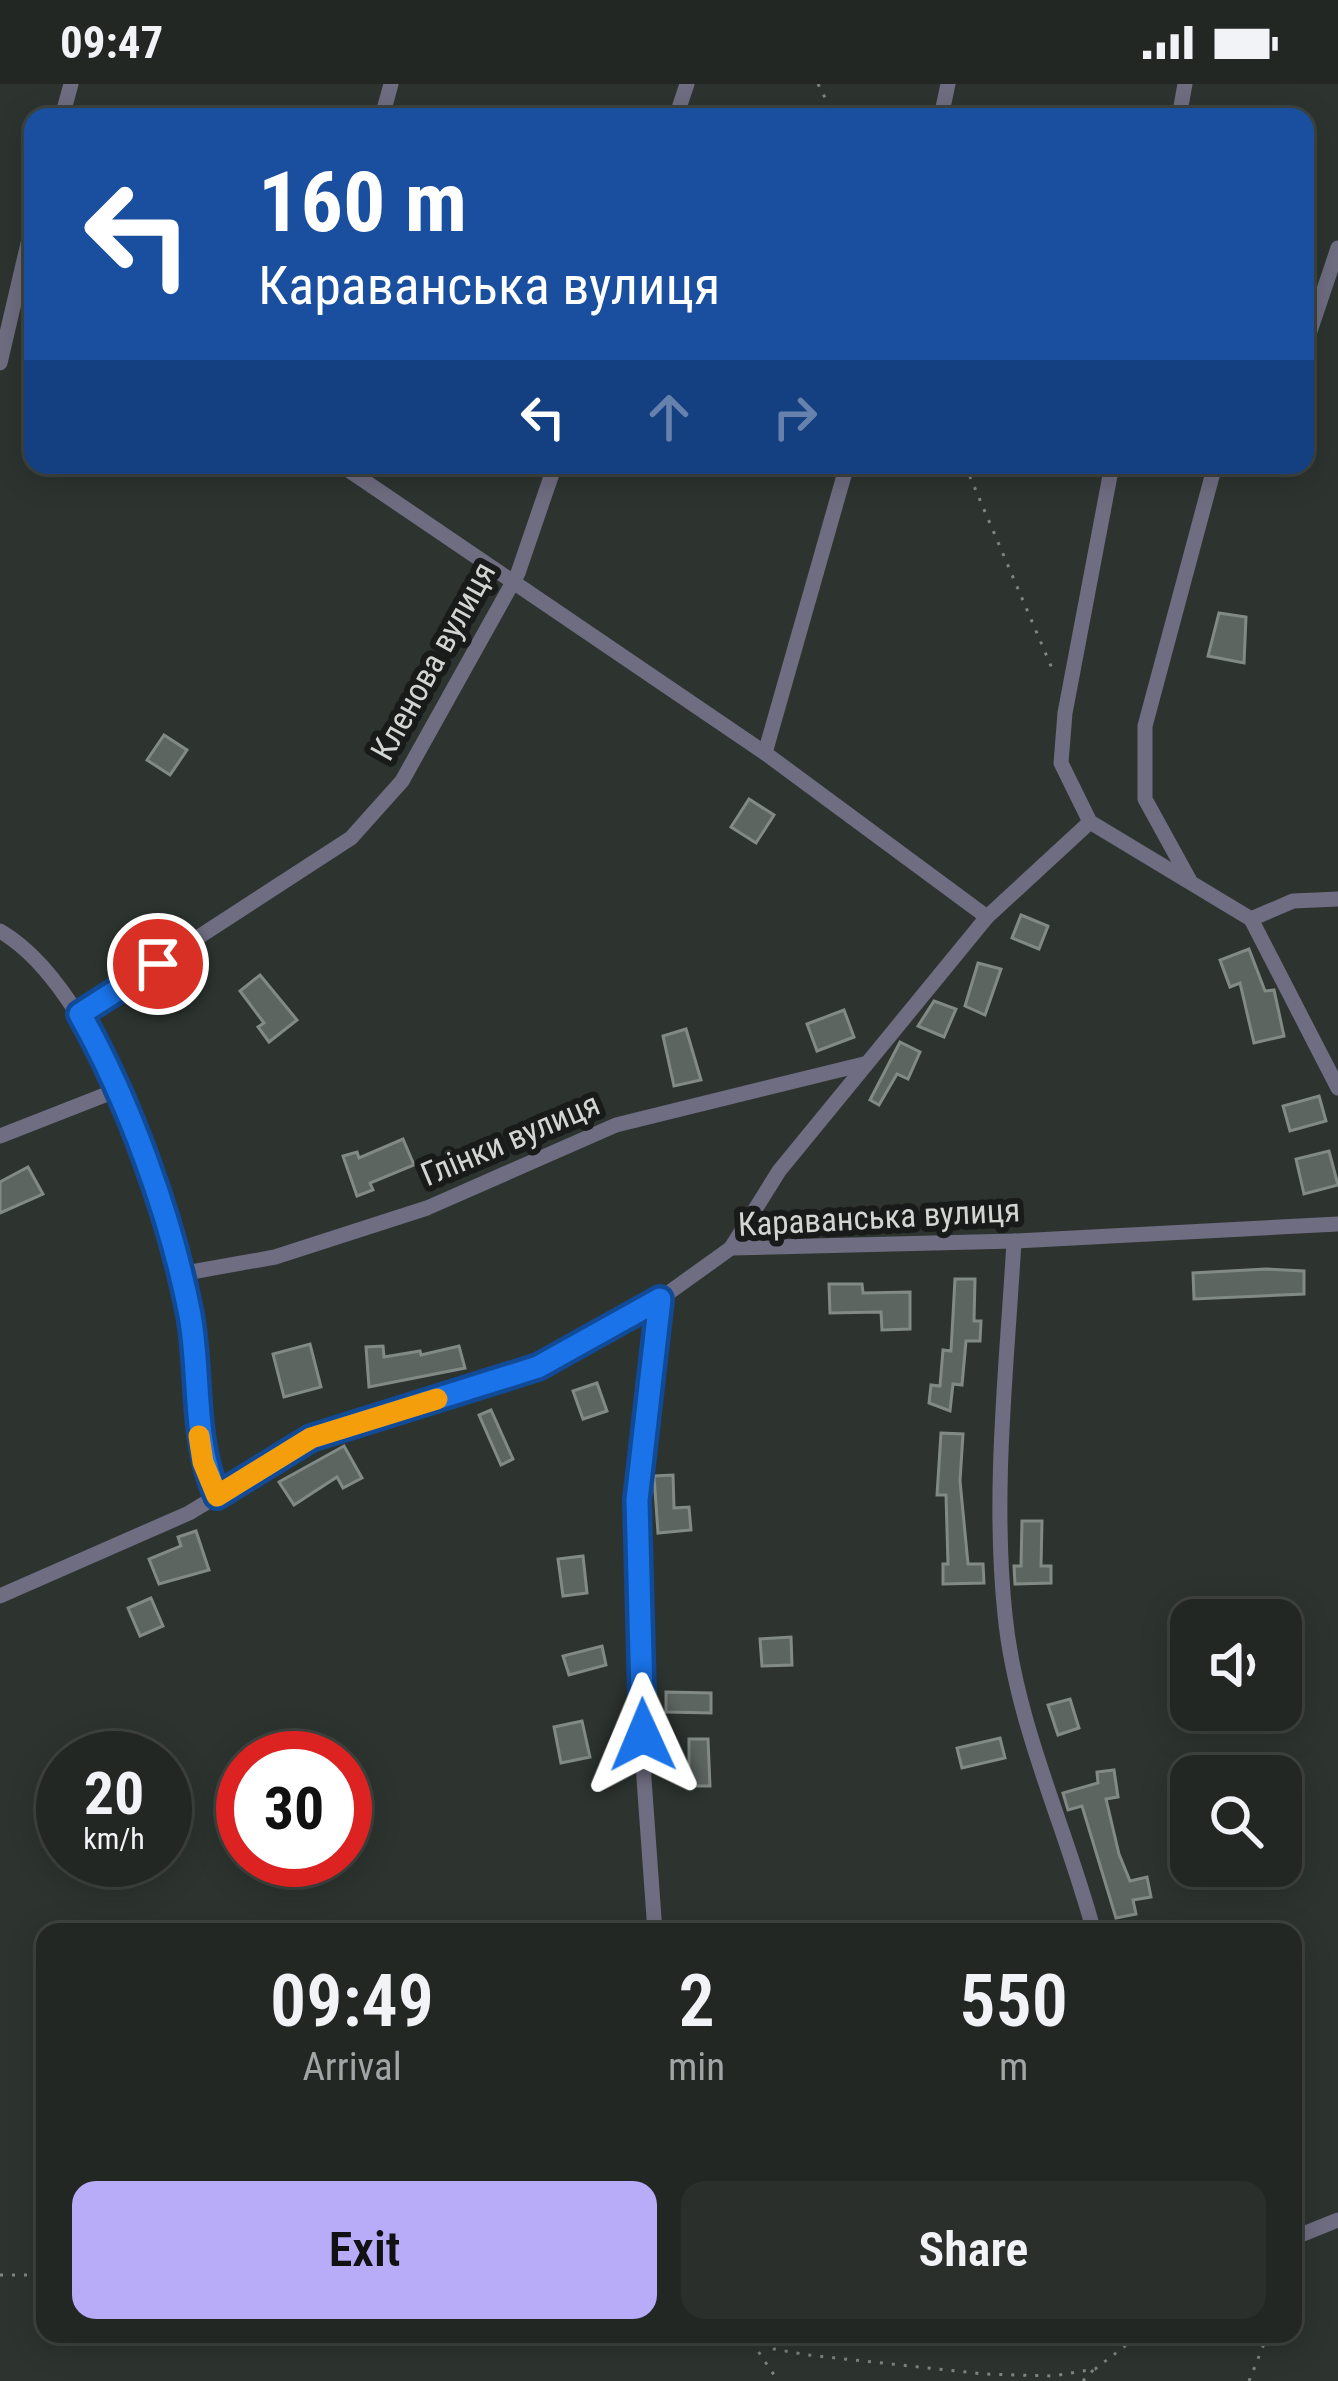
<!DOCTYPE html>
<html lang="en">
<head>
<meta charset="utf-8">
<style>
  body { margin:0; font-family:"Roboto Condensed",sans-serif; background:#2a2f2c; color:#f1f3f6; height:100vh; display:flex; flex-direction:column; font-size:45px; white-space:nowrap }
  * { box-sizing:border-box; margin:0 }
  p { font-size:39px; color:#a2a5a6 }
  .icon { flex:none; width:66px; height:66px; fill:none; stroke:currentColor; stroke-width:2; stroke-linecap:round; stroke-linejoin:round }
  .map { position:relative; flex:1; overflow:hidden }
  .drawer { position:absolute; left:36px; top:1839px; width:1266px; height:420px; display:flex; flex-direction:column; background:#222724; border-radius:24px; box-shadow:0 6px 30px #0003,0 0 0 3px #3f4441 }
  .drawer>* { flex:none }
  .top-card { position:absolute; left:24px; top:24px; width:1290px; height:366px; border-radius:24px; box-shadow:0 6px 30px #0003,0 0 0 3px #3f4441; background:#1a4fa0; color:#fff; overflow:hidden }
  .controls { position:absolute; left:1170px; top:1515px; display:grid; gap:24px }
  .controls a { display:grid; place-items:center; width:132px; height:132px; border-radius:24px; background:#222724; box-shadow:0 6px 30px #0003,0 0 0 3px #3f4441; font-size:60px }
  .speed { position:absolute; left:36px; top:1647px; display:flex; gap:24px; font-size:60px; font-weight:700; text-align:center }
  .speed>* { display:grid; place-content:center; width:156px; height:156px; border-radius:50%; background:#222724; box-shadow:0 6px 30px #0003,0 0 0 3px #3f4441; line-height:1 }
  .speed small { font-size:30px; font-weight:400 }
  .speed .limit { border:18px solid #d22; background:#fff; color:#111 }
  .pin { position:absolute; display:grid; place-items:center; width:102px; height:102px; color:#fff; margin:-51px; border:6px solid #fff; border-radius:50%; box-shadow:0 3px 12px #0007 }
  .me { position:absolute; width:132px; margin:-66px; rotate:359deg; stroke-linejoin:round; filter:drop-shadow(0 0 9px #0008) }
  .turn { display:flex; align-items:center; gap:42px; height:252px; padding:0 36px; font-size:54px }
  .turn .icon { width:156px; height:156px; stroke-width:2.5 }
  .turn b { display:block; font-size:84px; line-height:102px }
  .lanes { display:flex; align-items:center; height:114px; padding:0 36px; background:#0003; justify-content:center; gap:60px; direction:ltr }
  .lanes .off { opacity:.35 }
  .eta { display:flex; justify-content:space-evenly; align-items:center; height:204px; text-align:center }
  .eta b { font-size:72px; font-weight:600; line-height:84px }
  .action { display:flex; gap:24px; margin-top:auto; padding:24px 36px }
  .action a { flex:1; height:138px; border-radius:24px; background:#b8abf7; color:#111; font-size:48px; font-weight:600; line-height:138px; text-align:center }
  .action a+a { background:#2a2f2c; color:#f1f3f6 }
  .status { display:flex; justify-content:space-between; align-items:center; height:84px; padding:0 60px; background:#222724; direction:ltr }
  .status svg { height:33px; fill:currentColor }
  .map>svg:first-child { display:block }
  .building { fill:#5d6561; stroke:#828a85; stroke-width:3 }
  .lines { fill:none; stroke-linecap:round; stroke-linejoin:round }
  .path { stroke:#7f8581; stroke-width:3; stroke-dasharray:3 9; stroke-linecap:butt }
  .minor { stroke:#6f6d81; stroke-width:15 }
  .route-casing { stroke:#114b97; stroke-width:30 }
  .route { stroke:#1a73e8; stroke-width:21 }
  .slow { stroke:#f59e0b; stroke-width:21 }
  .labels { text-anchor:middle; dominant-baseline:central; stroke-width:12; stroke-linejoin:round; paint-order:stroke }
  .street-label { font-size:33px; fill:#d1d6d3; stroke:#181b19 }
</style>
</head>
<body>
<div class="status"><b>09:47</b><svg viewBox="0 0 49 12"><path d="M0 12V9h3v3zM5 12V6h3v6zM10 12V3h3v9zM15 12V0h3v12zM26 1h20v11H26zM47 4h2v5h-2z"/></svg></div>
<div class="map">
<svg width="1338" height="2297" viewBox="0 0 1338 2297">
  <rect width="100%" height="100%" fill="#2d3430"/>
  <g class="building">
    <polygon points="1219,529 1246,533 1244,579 1208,572"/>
    <polygon points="164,651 187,666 170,691 147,676"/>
    <polygon points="749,715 774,731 756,759 731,743"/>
    <polygon points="1021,831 1048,842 1039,865 1012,854"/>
    <polygon points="1249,865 1265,907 1274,906 1284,952 1254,959 1240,899 1230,903 1220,876"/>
    <polygon points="978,879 1001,885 985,931 965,922"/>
    <polygon points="260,891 297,936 269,958 258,943 264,939 240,907"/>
    <polygon points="934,917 956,925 944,953 918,942"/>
    <polygon points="844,926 854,953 817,967 807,940"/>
    <polygon points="686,945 701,996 674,1002 663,952"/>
    <polygon points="900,958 920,968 908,995 897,990 879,1021 870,1016"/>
    <polygon points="1319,1012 1326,1037 1290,1047 1283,1022"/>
    <polygon points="403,1055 414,1081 370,1099 373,1106 357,1112 343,1072 357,1068 359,1074"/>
    <polygon points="1329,1067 1338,1101 1304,1110 1296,1075"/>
    <polygon points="28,1083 43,1110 0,1129 0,1098"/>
    <polygon points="1266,1185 1304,1187 1304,1210 1194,1215 1193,1189"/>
    <polygon points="955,1195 975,1195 974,1237 981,1237 980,1257 966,1257 962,1301 953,1300 950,1327 929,1319 931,1301 940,1302 943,1266 951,1267"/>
    <polygon points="829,1200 862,1200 863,1209 910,1208 910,1245 882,1246 881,1228 830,1229"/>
    <polygon points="310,1260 321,1303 284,1313 273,1270"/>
    <polygon points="383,1262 384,1273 420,1267 421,1271 459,1262 465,1284 369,1303 366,1263"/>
    <polygon points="597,1299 607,1327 583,1335 573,1307"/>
    <polygon points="491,1326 513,1375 501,1381 479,1331"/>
    <polygon points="941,1349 963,1350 960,1397 968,1480 983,1480 984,1499 943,1500 943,1480 948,1480 946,1411 937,1411"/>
    <polygon points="344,1362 362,1394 343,1404 337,1393 294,1421 279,1398"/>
    <polygon points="673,1391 674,1424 689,1423 691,1446 658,1449 654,1392"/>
    <polygon points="1022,1437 1042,1437 1041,1482 1051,1482 1051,1499 1015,1500 1014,1482 1021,1482"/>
    <polygon points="196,1447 209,1486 159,1500 149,1475 181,1462 178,1453"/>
    <polygon points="583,1472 587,1509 563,1512 558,1475"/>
    <polygon points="151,1514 163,1542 140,1552 128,1524"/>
    <polygon points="791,1553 792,1581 762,1582 760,1555"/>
    <polygon points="602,1562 606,1581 569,1591 563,1572"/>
    <polygon points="666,1608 711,1609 711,1629 666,1628"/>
    <polygon points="1070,1615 1079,1644 1058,1651 1048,1621"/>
    <polygon points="582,1637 590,1673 561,1679 554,1643"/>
    <polygon points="1000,1654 1005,1674 962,1684 957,1664"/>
    <polygon points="689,1655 708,1655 710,1702 689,1702"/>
    <polygon points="1114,1686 1118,1713 1106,1715 1119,1770 1130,1797 1147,1793 1151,1813 1133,1816 1136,1830 1116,1834 1082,1722 1068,1726 1063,1709 1098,1699 1097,1688"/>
  </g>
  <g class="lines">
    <g class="path">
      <polyline points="818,0 835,33"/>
      <polyline points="965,381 1054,589"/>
      <polyline points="1293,2183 1299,2169"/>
      <polyline points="0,2191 45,2191"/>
      <polyline points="740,2250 774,2265 808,2271 984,2290 1053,2292 1095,2285 1141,2250"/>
      <polyline points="752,2258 778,2297"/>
      <polyline points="1083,2297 1094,2285"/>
      <polyline points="1249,2297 1268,2250"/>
    </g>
    <g class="minor">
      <polyline points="62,33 71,0"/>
      <polyline points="382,33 391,0"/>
      <polyline points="676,33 687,0"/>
      <polyline points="941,33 948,0"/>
      <polyline points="1179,33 1185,0"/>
      <polyline points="1305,262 1338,164"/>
      <polyline points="0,279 33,138"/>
      <polyline points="341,381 765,669 987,833"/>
      <polyline points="1112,381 1065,629 1061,679 1090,738 1251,835"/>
      <polyline points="765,669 847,381"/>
      <polyline points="1189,795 1145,715 1145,642 1215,381"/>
      <polyline points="1251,835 1338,1004"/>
      <polyline points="1251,835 1293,817 1338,815"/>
      <path d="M0,847C98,904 169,1124 190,1232C202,1294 192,1354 217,1411"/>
      <polyline points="80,930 351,754 402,697 518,489 555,381"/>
      <polyline points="0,1052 115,1007"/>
      <path d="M1014,1157C1007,1281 992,1407 1005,1531C1016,1641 1066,1743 1094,1848"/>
      <polyline points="731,1164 779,1087 987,833 1090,738"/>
      <polyline points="180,1190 275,1173 427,1124 616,1041 864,980"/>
      <polyline points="0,1512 189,1429 311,1355 538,1283 660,1215 731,1164 1014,1157 1338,1140"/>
      <polyline points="655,1848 644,1695 637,1416 660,1215"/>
      <polyline points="1293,2154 1338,2136"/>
    </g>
  </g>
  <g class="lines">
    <defs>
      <path id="route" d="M158,880L80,930C129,1017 171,1133 190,1231C201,1293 192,1353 217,1412L311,1354L538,1283L660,1215L637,1416L643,1651"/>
    </defs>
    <use href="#route" class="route-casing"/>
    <use href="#route" class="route"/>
    <polyline class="slow" points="199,1352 203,1378 217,1412 311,1354 437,1315"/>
  </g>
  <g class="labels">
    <g class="street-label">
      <text transform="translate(433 577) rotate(-61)">Кленова вулиця</text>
      <text transform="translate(510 1055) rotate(-23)">Глінки вулиця</text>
      <text transform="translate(879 1133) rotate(-3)">Караванська вулиця</text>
    </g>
  </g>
</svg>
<div class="controls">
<a><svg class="icon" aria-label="sound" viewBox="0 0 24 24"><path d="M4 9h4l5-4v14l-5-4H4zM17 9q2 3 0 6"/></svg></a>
<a><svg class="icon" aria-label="search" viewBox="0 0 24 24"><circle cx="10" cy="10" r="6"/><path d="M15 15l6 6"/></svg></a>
</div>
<div class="speed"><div>20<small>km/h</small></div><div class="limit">30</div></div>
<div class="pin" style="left:158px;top:880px;background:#d93025"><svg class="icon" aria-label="arrive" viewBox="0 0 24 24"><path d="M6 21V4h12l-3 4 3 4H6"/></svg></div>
<svg class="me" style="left:643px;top:1651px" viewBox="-20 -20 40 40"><path d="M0-17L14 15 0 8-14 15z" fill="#1a73e8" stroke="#fff" stroke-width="4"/></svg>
<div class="top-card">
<div class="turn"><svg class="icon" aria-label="left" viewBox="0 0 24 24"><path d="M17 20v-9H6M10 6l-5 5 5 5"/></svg><div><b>160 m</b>Караванська вулиця</div></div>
<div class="lanes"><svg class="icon" aria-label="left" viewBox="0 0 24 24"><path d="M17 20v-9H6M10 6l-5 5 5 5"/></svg><svg class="icon off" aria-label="ahead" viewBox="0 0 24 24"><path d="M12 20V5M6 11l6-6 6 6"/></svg><svg class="icon off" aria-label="right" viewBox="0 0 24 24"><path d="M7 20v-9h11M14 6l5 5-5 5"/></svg></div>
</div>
<section class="drawer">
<div class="eta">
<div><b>09:49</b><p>Arrival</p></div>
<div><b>2</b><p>min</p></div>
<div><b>550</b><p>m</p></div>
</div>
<div class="action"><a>Exit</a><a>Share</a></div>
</section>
</div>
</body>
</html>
